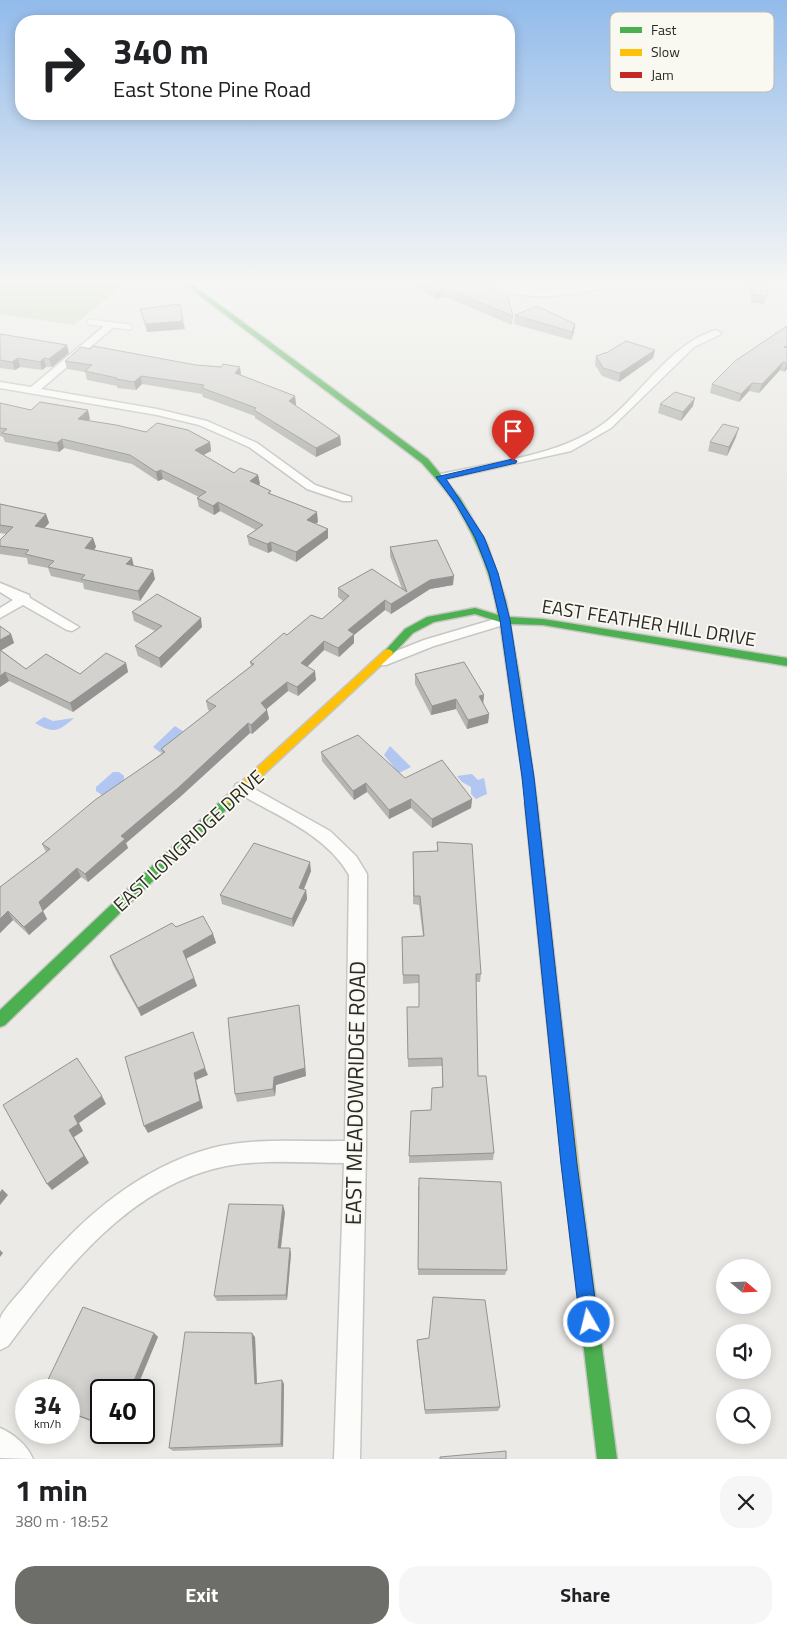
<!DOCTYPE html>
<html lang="en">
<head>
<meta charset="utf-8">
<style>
  body { margin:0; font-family:"Titillium Web",sans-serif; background:#f6f6f6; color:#202124; height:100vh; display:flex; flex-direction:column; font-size:19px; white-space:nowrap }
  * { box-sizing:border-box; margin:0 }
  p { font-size:16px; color:#757577 }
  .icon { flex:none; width:28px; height:28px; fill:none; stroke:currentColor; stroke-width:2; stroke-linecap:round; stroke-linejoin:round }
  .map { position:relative; height:1459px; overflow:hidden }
  .details { display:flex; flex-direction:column; background:#fff; flex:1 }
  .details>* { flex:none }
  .hud { position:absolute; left:15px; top:15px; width:500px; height:105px; border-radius:20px; box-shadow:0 2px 12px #0003; background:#fff; color:#202124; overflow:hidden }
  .needle { width:32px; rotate:109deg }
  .buttons { position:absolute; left:716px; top:1259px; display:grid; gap:10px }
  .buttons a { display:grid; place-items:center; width:55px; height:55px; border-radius:50%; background:#fff; box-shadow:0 2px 12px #0003; font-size:25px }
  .speed { position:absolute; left:15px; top:1379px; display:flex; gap:10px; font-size:25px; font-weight:700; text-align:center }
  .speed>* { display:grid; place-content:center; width:65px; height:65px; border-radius:50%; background:#fff; box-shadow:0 2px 12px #0003; line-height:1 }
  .speed small { font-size:12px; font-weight:400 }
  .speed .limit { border:2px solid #111; border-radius:8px; background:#fff; color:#111 }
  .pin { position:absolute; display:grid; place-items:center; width:42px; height:42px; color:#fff; margin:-51px -21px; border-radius:50% 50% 50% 0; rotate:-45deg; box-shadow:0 0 5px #0007 }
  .pin .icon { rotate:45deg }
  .me { position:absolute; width:55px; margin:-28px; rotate:352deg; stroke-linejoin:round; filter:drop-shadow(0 0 4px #0008) }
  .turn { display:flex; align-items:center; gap:18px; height:105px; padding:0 15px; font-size:22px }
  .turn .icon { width:65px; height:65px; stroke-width:2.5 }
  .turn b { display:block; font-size:35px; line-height:42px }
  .round { display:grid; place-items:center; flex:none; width:52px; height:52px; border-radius:20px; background:#f6f6f6 }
  .head { display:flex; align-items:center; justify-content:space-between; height:85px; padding:0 15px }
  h1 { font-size:30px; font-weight:700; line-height:38px }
  .cta { display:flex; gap:10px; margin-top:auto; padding:10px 15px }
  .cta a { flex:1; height:58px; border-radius:20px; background:#6d6d69; color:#fff; font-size:20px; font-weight:700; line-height:58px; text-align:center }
  .cta a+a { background:#f6f6f6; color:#202124 }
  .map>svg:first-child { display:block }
  .green { fill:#c2d9b7 }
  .water { fill:#b1c6f0 }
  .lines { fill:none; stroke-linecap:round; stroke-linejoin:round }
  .lane-casing { stroke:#c6c6c3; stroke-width:7 }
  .street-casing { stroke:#c6c6c3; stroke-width:3 }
  .fast-casing { stroke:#c6c6c3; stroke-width:3 }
  .slow-casing { stroke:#c6c6c3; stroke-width:3 }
  .jam-casing { stroke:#c6c6c3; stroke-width:3 }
  .lane { stroke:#fcfcfb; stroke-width:5 }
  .street { fill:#fcfcfb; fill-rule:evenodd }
  .fast { fill:#4caf50; fill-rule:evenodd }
  .slow { fill:#ffc107; fill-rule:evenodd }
  .jam { fill:#c62828; fill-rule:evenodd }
  .wall { fill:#b5b5b2 }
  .shaded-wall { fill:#949391 }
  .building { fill:#d3d2cf; stroke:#949391 }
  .route { fill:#1a73e8; stroke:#114b97 }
  .labels { text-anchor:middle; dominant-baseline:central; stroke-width:4; stroke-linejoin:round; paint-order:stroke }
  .street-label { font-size:19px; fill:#292926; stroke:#faf9f1 }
  .near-street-label { font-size:22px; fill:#292926; stroke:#faf9f1 }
  .key { fill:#faf9f1; stroke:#bbbbb4; stroke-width:1 }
  .key-label { font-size:14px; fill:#292926 }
</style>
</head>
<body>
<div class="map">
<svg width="787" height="1459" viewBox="0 0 787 1459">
  <rect width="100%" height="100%" fill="#ebeae6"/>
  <polygon class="green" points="0,283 126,283 74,325 0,314"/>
  <g class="water">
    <path d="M44,717L53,721L74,718C58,732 54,734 35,723Z"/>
    <polygon points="175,726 184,732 161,753 153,747"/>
    <polygon points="390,746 411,767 399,773 384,755"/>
    <polygon points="113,772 119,772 124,776 124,781 105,797 96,791 96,787"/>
    <polygon points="472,774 478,780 484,778 487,794 476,799 471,794 471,787 462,782 457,776"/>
  </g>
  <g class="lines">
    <defs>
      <g id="lane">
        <polyline points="709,287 713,283"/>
        <polyline points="90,322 129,327"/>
      </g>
      <g id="street">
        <path d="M491,283H503L542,291L622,283C617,287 607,288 600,289C570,295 517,304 491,283Z"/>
        <polygon points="108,323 116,325 41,389 157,409 207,421 257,443 315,485 351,497 351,501 343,501 307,489 249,447 199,425 157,415 0,388 0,382 31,387"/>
        <path d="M716,330L721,333L719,335L694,347L611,428L571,451L441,480L435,477L441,474C494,462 559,456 603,424C640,397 670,343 716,330Z"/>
        <polygon points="0,583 29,595 30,598 79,627 72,631 67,630 23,605 0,618 0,608 13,600 0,592"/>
        <polygon points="505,616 512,620 510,623 434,646 386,665 376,665 374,662 376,659 424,640"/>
        <path d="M242,782L330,831L356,856L367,874L366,1152L360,1459H334L344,1163C305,1163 265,1159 226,1166C129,1185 64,1271 8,1346L0,1350C0,1341 0,1329 0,1319C3,1309 18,1295 25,1286C74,1225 134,1169 212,1148C255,1137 301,1142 345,1141L349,875C326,834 275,815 236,792L234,788L236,784Z"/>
        <path d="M0,1428C14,1434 27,1445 33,1459L0,1458Z"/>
      </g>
      <g id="fast">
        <path d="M183,283H190L428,459L460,498L487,544L506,601L509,617L543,619L787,658V666L543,625L510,624L520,681L537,803L535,806H527L500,622L475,614L434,622L413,633L392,655L388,657L383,653L405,629L427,617L475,608L498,615C492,575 475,536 454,502C445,488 433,476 422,463Z"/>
        <polygon points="229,795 233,797 235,800 233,803 5,1025 0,1027 0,1010 225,797"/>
        <polygon points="573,1182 579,1184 581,1190 617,1459 597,1459 565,1190 567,1184"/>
      </g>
      <g id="slow">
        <polygon points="388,649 392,651 393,653 392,655 233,803 225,803 223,800 225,797 384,651"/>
        <polygon points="550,978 555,979 557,984 581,1190 579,1196 573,1198 567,1196 565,1190 543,984 545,979"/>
      </g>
      <polygon id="jam" points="531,798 535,800 537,803 557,984 555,989 550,990 545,989 543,984 525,803 527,800"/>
    </defs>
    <use href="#lane" class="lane-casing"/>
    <use href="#street" class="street-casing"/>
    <use href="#fast" class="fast-casing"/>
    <use href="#slow" class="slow-casing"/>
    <use href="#jam" class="jam-casing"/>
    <use href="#lane" class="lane"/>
    <use href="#street" class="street"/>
    <use href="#fast" class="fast"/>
    <use href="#slow" class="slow"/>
    <use href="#jam" class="jam"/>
  </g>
  <g class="wall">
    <polygon points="411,283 485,283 482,284 513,316 512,325 444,296 436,299 428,295"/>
    <polygon points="750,283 769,283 764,304 751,303 749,287"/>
    <polygon points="140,309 185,329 147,332 142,317"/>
    <polygon points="515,315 575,324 574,332 571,340 514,324"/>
    <polygon points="787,326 787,369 784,372 780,370 759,393 749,391 739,402 710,393 712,384"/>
    <polygon points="0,334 69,353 52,367 46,367 42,370 20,367 15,370 0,368"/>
    <polygon points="655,350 653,358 619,382 602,376 595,365 596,356"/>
    <polygon points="65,361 196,365 240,367 241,375 295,396 296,405 295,405 340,436 341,445 316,457 255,418 255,416 203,397 202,394 142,384 136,390 117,388 117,386 87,380 85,372 67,369"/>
    <polygon points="0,403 31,410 90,419 88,421 146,432 210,442 211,451 203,455 234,473 258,475 260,484 258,485 272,495 318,522 315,524 328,538 296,562 272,551 268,553 249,545 247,536 256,530 220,511 214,515 199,507 197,498 199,497 163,479 158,481 132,464 64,448 59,452 5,442 3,437 0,436"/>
    <polygon points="660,404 693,406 681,421 658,413"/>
    <polygon points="736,437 727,456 708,451 710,442"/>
    <polygon points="0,504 46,514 49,523 44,528 93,538 96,547 94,550 134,566 155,579 140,601 84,589 83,583 51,576 48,568 28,564 27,558 0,554 0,540 6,534 0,533"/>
    <polygon points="390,547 453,585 430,589 391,614 385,610 354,635 354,643 339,657 324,650 307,666 316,680 298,696 288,691 266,709 267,710 269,719 252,734 250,733 180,797 126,843 128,848 88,882 81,877 43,911 47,919 29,935 13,920 0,933 0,887 46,852 42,844 162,753 161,749 210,711 208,710 206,701 251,666 250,662 287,635 322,619 343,601 338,597 338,588 402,589 390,556"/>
    <polygon points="132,612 202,627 161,668 138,656 135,646 155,631 134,621"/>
    <polygon points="0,626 11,634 14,643 1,650 26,669 80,674 126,663 128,672 73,712 9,681 0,687"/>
    <polygon points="415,674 484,695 483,703 489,714 488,723 467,729 456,709 431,715 415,684"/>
    <polygon points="321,752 472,799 471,808 432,828 411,808 389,819 367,792 354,800 322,761"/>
    <polygon points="437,842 481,974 480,982 476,982 478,1076 494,1153 493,1160 409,1163 411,1111 431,1110 442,1088 442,1066 408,1067 407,1007 419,1007 419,983 403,984 402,937 423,936 419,905 413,904 413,852 437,851"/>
    <polygon points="311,871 304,889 306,890 307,899 293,927 222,904 220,895"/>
    <polygon points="176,927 213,934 216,943 186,959 194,978 197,986 141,1016 113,965 110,956"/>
    <polygon points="299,1005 306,1076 276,1085 275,1096 237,1102 235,1094"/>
    <polygon points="418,1185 507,1270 505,1275 418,1275"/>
    <polygon points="285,1212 281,1248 291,1254 287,1300 217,1301 214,1296"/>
    <polygon points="154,1333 158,1337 101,1390 101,1425 69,1413 69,1390"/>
    <polygon points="255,1337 257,1384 284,1384 283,1447 173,1451 169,1448"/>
    <polygon points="417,1340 500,1407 498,1411 425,1414 417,1345"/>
  </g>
  <g class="shaded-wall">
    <polygon points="445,288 444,296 436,299 436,291"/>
    <polygon points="183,321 185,329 147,332 146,324"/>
    <polygon points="575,324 574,332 571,340 572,332"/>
    <polygon points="67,345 69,353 52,367 49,359"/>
    <polygon points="655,350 653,358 619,382 620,373"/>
    <polygon points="18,358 20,367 15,370 12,362"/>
    <polygon points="44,358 46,367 42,370 40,362"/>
    <polygon points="783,362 780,370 759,393 762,384"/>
    <polygon points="787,363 787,369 784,372"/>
    <polygon points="240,367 241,376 235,373"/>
    <polygon points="141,376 142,384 136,390 134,382"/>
    <polygon points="752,383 749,391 739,402 741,394"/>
    <polygon points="295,396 296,405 290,410 289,401"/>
    <polygon points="695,398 693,406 681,421 683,412"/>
    <polygon points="88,410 90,419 80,428 78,419"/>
    <polygon points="739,428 736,437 727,456 729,447"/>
    <polygon points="340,436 341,445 316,457 316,448"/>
    <polygon points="62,439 64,448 59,452 57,443"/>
    <polygon points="210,442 211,451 196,459 195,450"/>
    <polygon points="161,470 163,479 158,481 156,472"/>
    <polygon points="258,475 260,484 252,490 250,481"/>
    <polygon points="218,502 220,511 214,515 213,506"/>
    <polygon points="317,512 318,522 308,529 307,520"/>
    <polygon points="46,514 49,523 38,535 35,526"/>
    <polygon points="328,529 328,538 296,562 296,552"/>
    <polygon points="93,538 96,547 88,557 85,548"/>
    <polygon points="271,542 272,551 268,553 267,544"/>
    <polygon points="132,558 134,567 126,564"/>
    <polygon points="153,570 155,579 140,601 138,591"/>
    <polygon points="454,576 453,585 430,589 391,614 391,604 430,580"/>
    <polygon points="385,600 385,610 354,635 354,643 339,657 338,648 348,630"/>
    <polygon points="201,618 202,627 161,668 159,658"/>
    <polygon points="11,634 14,643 0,651 0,640"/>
    <polygon points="324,641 324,650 302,672 301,663"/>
    <polygon points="126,663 128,672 73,712 70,703"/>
    <polygon points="315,671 316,680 298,696 297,687"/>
    <polygon points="5,672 9,681 0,687 0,676"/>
    <polygon points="287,682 288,691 262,713 261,703"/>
    <polygon points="484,695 483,705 479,696"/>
    <polygon points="456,699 456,709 431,715 432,706"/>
    <polygon points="267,710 269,719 252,734 251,725"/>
    <polygon points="489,714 488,723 467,729 468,720"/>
    <polygon points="248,723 250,733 180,797 126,843 128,848 88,882 85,874 121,836"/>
    <polygon points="366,783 367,792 354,800 353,791"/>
    <polygon points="411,799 411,808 389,819 389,810"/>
    <polygon points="472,799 471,808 432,828 432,819"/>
    <polygon points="310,862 311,871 301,896 299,888"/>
    <polygon points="77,868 81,877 43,911 47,919 29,935 24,927 39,902"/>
    <polygon points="306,890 307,899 293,927 292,919"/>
    <polygon points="8,911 13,920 0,933 0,919"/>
    <polygon points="213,934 216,943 185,959 183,951"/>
    <polygon points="194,978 197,986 141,1016 138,1008"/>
    <polygon points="299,1005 306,1076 276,1085 275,1096 273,1089 274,1077"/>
    <polygon points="205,1068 208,1075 196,1080 203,1108 148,1133 144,1126 194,1073"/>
    <polygon points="102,1096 106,1104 79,1123 83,1131 74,1137 89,1163 52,1190 47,1184 69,1130 74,1116"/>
    <polygon points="2,1189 8,1195 0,1205 0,1192"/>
    <polygon points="283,1205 285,1212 280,1254 278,1248"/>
    <polygon points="290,1248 291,1254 287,1300 286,1295"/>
    <polygon points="0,1250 3,1253 0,1257"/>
    <polygon points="154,1333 158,1337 136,1390 130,1390"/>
    <polygon points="252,1333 255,1337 257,1388 255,1384"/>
    <polygon points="282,1380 284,1384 283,1447 281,1444"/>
  </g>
  <g class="building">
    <polygon points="422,283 479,283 508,297 513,316 445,288 436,291 428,287"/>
    <polygon points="752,283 769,283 767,296 753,295"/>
    <polygon points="180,304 183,321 146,324 140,309"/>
    <polygon points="537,306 575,324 572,332 515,315"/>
    <polygon points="787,326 787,346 784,347 787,348 787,363 783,362 762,384 752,383 741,394 712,384 735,361"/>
    <polygon points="0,334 67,345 49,359 44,358 40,362 18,358 12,362 0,360"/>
    <polygon points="626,341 655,350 620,373 603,368 596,356 608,352"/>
    <polygon points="93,346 196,365 221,367 223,364 240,367 235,373 295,396 289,401 340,436 316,448 254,410 256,408 202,388 204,385 141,376 134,382 116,379 117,378 85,371 92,365 65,361 81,347 90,349"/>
    <polygon points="675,392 695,398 683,412 660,404"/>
    <polygon points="40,402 88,410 78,419 116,425 146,432 157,423 188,430 210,442 195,450 234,473 240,468 258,475 250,481 271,491 268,493 317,512 307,520 328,529 296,552 271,542 267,544 247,536 263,525 218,502 213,506 197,498 206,492 161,470 156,472 130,455 62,439 57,443 2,433 7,429 0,428 0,403 31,410"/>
    <polygon points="723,424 739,428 729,447 710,442"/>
    <polygon points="0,504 46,514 35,526 93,538 85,548 132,558 126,564 153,570 138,591 81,579 85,575 48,567 54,561 25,554 29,550 0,546 0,540 13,527 0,525"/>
    <polygon points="437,540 454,576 430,580 391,604 385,600 348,630 354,634 338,648 324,641 301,663 315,671 297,687 287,682 261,703 267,710 251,725 248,723 178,788 121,836 125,839 85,874 77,868 39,902 43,911 24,927 8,911 0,919 0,887 50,849 42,844 95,800 165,752 161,749 216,706 206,701 254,664 250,662 284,633 287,635 311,615 322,619 349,596 338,588 372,569 407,592 390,547"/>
    <polygon points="157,594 201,618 159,658 135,646 162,626 132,612"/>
    <polygon points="0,626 11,634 0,640"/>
    <polygon points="0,650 26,669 46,654 80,674 106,653 126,663 70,703 5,672 0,676"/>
    <polygon points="464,662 484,695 479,696 489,714 468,720 456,699 432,706 415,674"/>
    <polygon points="358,735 405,778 442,760 472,799 432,819 411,799 389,810 366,783 353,791 321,752"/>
    <polygon points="437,842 472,844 481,974 476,974 478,1076 486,1076 494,1153 409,1156 411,1111 431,1110 432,1088 443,1087 442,1058 408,1059 407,1007 419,1007 419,975 403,975 402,937 424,936 420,896 414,896 413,852 438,851"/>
    <polygon points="254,843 310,862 299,888 306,890 292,919 220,895"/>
    <polygon points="203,916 213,934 183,951 194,978 138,1008 110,956 172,923 176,927"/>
    <polygon points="299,1005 305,1068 274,1077 273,1089 235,1094 228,1018"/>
    <polygon points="193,1032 205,1068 194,1073 200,1101 144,1126 125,1057"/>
    <polygon points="77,1058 102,1096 74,1116 78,1124 69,1130 84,1156 47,1184 3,1105"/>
    <polygon points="419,1178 501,1182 507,1270 418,1269"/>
    <polygon points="229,1204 283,1205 278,1248 290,1248 286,1295 214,1296"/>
    <polygon points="433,1297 485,1300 500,1407 425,1410 417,1340 429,1338"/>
    <polygon points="83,1307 154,1333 130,1390 101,1390 101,1424 69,1412 69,1390 43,1390"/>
    <polygon points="185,1332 252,1333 255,1384 282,1380 281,1444 169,1448"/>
    <polygon points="506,1451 506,1459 440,1459 440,1457"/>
  </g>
  <linearGradient id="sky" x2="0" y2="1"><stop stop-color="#92bbeb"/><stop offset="0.58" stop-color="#f6f6f4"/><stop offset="1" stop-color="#f6f6f4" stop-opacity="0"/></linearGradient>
  <rect width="787" height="487" fill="url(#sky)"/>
  <polygon class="route" points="513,459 517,461 516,463 446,479 484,537 498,573 510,620 534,777 577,1164 598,1322 595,1328 589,1331 583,1328 580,1322 561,1164 522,777 500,620 489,573 475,537 456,504 436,477"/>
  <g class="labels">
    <g class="street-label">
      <text transform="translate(649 622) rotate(9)">EAST FEATHER HILL DRIVE</text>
      <text transform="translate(188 840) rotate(-43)">EAST LONGRIDGE DRIVE</text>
    </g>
    <g class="near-street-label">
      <text transform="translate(355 1093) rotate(-89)">EAST MEADOWRIDGE ROAD</text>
    </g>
  </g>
  <rect x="610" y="12" width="164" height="80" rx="8" class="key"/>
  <rect x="620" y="27" width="22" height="6" fill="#4caf50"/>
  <rect x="620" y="49" width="22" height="7" fill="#ffc107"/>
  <rect x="620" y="72" width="22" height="6" fill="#c62828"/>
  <g class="key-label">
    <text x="651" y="35">Fast</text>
    <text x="651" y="57">Slow</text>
    <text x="651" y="80">Jam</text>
  </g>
</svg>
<div class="buttons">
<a><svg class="needle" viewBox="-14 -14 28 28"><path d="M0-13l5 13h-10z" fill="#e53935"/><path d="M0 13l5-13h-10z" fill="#757577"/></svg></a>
<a><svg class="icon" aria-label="sound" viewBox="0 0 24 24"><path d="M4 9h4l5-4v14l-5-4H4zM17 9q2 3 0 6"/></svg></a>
<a><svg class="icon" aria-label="search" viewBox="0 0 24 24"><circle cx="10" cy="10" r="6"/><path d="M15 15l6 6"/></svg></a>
</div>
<div class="speed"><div>34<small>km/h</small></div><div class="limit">40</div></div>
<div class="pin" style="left:513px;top:461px;background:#d93025"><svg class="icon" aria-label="arrive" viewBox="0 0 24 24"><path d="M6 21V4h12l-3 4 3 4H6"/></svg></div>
<svg class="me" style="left:589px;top:1322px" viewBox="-20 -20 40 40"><circle r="17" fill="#1a73e8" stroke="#fff" stroke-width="3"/><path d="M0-11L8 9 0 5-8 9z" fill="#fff"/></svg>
<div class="hud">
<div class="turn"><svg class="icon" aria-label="right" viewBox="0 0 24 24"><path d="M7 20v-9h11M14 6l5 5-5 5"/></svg><div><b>340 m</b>East Stone Pine Road</div></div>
</div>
</div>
<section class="details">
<div class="head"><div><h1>1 min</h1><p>380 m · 18:52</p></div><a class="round"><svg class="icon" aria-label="close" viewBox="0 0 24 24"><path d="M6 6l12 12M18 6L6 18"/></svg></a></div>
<div class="cta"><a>Exit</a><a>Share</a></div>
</section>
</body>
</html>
